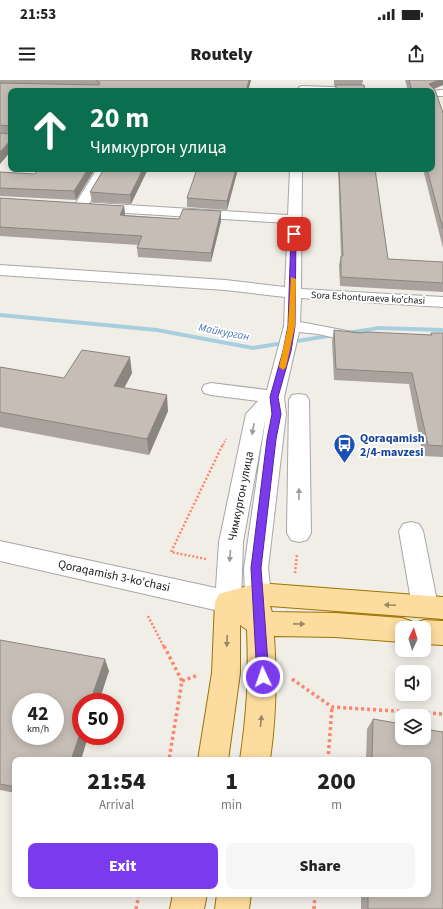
<!DOCTYPE html>
<html lang="en">
<head>
<meta charset="utf-8">
<style>
  body { margin:0; font-family:"Source Sans 3",sans-serif; background:#f6f6f6; color:#222; height:100vh; display:flex; flex-direction:column; font-size:15px; white-space:nowrap }
  * { box-sizing:border-box; margin:0 }
  p { font-size:13px; color:#767676 }
  .icon { flex:none; width:22px; height:22px; fill:none; stroke:currentColor; stroke-width:2; stroke-linecap:round; stroke-linejoin:round }
  .map { position:relative; flex:1; overflow:hidden }
  .side { position:absolute; left:12px; top:677px; width:419px; height:140px; display:flex; flex-direction:column; background:#fff; border-radius:8px; box-shadow:0 2px 10px #0003 }
  .side>* { flex:none }
  .hud { position:absolute; left:8px; top:8px; width:427px; height:84px; border-radius:8px; box-shadow:0 2px 10px #0003; background:#0b6e4f; color:#fff; overflow:hidden }
  .needle { width:26px; rotate:4deg }
  .controls { position:absolute; left:395px; top:541px; display:grid; gap:8px }
  .controls a { display:grid; place-items:center; width:36px; height:36px; border-radius:8px; background:#fff; box-shadow:0 2px 10px #0003; font-size:20px }
  .speed { position:absolute; left:12px; top:613px; display:flex; gap:8px; font-size:20px; font-weight:700; text-align:center }
  .speed>* { display:grid; place-content:center; width:52px; height:52px; border-radius:50%; background:#fff; box-shadow:0 2px 10px #0003; line-height:1 }
  .speed small { font-size:10px; font-weight:400 }
  .speed .limit { border:6px solid #d22; background:#fff; color:#111 }
  .pin { position:absolute; display:grid; place-items:center; width:34px; height:34px; color:#fff; margin:-17px; border-radius:8px; box-shadow:0 2px 6px #0006 }
  .me { position:absolute; width:44px; margin:-22px; rotate:357deg; stroke-linejoin:round; filter:drop-shadow(0 0 3px #0008) }
  .turn { display:flex; align-items:center; gap:14px; height:84px; padding:0 16px; font-size:18px }
  .turn .icon { width:52px; height:52px; stroke-width:2.5 }
  .turn b { display:block; font-size:28px; line-height:34px }
  .eta { display:flex; justify-content:space-evenly; align-items:center; height:68px; text-align:center }
  .eta b { font-size:24px; font-weight:800; line-height:28px }
  .primary-button { display:flex; gap:8px; margin-top:auto; padding:8px 16px }
  .primary-button a { flex:1; height:46px; border-radius:8px; background:#7c3aed; color:#fff; font-size:16px; font-weight:800; line-height:46px; text-align:center }
  .primary-button a+a { background:#f6f6f6; color:#222 }
  .status { display:flex; justify-content:space-between; align-items:center; height:28px; padding:0 20px; background:#fff; direction:ltr }
  .status svg { height:11px; fill:currentColor }
  header { display:flex; justify-content:space-between; align-items:center; height:52px; padding:0 16px; background:#fff; font-size:18px; font-weight:800 }
  .map>svg:first-child { display:block }
  .lines { fill:none; stroke-linecap:round; stroke-linejoin:round }
  .stream { fill:#a7cedf; fill-rule:evenodd }
  .minor-casing { stroke:#a7a7a7; stroke-width:2 }
  .major-casing { stroke:#9c7400; stroke-width:2 }
  .path-far2 { stroke:#fc866d; stroke-width:2; stroke-dasharray:1.5 1.5; stroke-linecap:butt }
  .path-far1 { stroke:#fc866d; stroke-width:2.5; stroke-dasharray:2 2; stroke-linecap:butt }
  .path { stroke:#fc866d; stroke-width:3.5; stroke-dasharray:3 3; stroke-linecap:butt }
  .minor { fill:#fff; fill-rule:evenodd }
  .major { fill:#fddc9f; fill-rule:evenodd }
  .wall { fill:#aaa39d }
  .shaded-wall { fill:#8b857f }
  .building { fill:#c6beb6; stroke:#8b857f; fill-rule:evenodd }
  .oneway { fill:#9b9b9b }
  .oneway2 { fill:#9a8766 }
  .route { fill:#7c3aed; stroke:#51269a }
  .slow { fill:#f59e0b }
  .labels { text-anchor:middle; dominant-baseline:central; stroke-width:4; stroke-linejoin:round; paint-order:stroke }
  .far-street-label { font-size:10px; fill:#202020; stroke:#fff }
  .far-water-label { font-size:11px; font-style:italic; fill:#4a76b2; stroke:#fff }
  .transit-label { font-size:12px; font-weight:bold; fill:#164399; stroke:#fff; text-anchor:start }
  .street-label { font-size:12px; fill:#202020; stroke:#fff }
</style>
</head>
<body>
<div class="status"><b>21:53</b><svg viewBox="0 0 49 12"><path d="M0 12V9h3v3zM5 12V6h3v6zM10 12V3h3v9zM15 12V0h3v12zM26 1h20v11H26zM47 4h2v5h-2z"/></svg></div>
<header><svg class="icon" aria-label="menu" viewBox="0 0 24 24"><path d="M4 6h16M4 12h16M4 18h16"/></svg>Routely<svg class="icon" aria-label="share" viewBox="0 0 24 24"><path d="M12 15V3M7 8l5-5 5 5M5 13v7h14v-7"/></svg></header>
<div class="map">
<svg width="443" height="829" viewBox="0 0 443 829">
  <rect width="100%" height="100%" fill="#f1eee7"/>
  <g class="lines">
    <polygon class="stream" points="0,233 157,248 253,266 379,246 443,248 443,252 379,250 253,270 157,252 0,237"/>
    <defs>
      <g id="minor">
        <polygon points="302,6 363,8 368,11 299,11 299,7"/>
        <polygon points="443,10 443,16 432,16 432,11 429,11"/>
        <polygon points="97,89 109,89 86,129 76,129 74,126"/>
        <polygon points="290,89 302,89 301,209 443,217 443,227 301,218 300,242 358,253 364,254 367,258 364,262 358,263 318,254 299,252 284,317 286,334 268,488 271,514 267,522 258,525 249,522 245,514 244,488 266,336 243,462 241,522 237,530 228,533 0,481 0,461 216,508 219,462 246,334 258,321 211,315 204,313 202,309 204,305 211,303 267,310 284,246 285,217 225,210 0,195 0,185 225,200 285,207 288,143 95,131 90,130 88,127 90,124 95,123 288,135"/>
        <polygon points="299,314 306,315 309,320 311,453 307,460 299,462 291,460 287,453 289,320 292,315"/>
        <polygon points="411,442 419,444 423,451 438,526 434,534 425,537 416,534 412,526 399,451 403,444"/>
      </g>
      <g id="major">
        <path d="M258,503L443,517V539L270,526L272,532L335,533L402,538L411,541L413,546L415,543L424,540L443,541V565L424,564V548H402V562L335,557L274,556C277,598 276,638 270,680H240C247,633 249,597 247,550L240,545V593L228,680H198L212,593L215,522L219,514Z"/>
        <polygon points="173,814 207,814 204,829 170,829"/>
        <polygon points="217,814 251,814 249,829 215,829"/>
      </g>
    </defs>
    <use href="#minor" class="minor-casing"/>
    <use href="#major" class="major-casing"/>
    <polyline class="path-far2" points="223,365 226,359"/>
    <g class="path-far1">
      <polyline points="206,479 171,472 223,364"/>
      <polyline points="295,493 297,474"/>
      <polyline points="148,536 164,567"/>
    </g>
    <g class="path">
      <polyline points="164,566 182,601 169,680"/>
      <polyline points="292,599 332,627 443,634"/>
      <polyline points="182,601 198,595"/>
      <polyline points="328,680 332,627"/>
      <polyline points="136,829 139,814"/>
      <polyline points="314,829 315,814"/>
    </g>
    <use href="#minor" class="minor"/>
    <use href="#major" class="major"/>
  </g>
  <g class="wall">
    <polygon points="0,0 251,0 248,11 11,11 11,71 0,84 0,3 31,4 0,3"/>
    <polygon points="334,0 363,0 362,5 365,11 335,11 336,6 334,6"/>
    <polygon points="405,0 443,0 443,5 434,9 443,33 443,168 423,89 432,89 432,11 408,11"/>
    <polygon points="38,89 95,89 76,120 0,116 0,92 35,94"/>
    <polygon points="104,89 148,89 131,124 92,122 90,112"/>
    <polygon points="197,89 238,89 227,130 187,127 187,118"/>
    <polygon points="338,89 375,89 388,179 443,182 443,212 340,206 339,185 341,176"/>
    <polygon points="0,118 124,126 125,135 179,139 221,141 211,182 138,177 137,168 138,165 0,156"/>
    <polygon points="334,250 360,253 430,255 431,253 443,253 443,377 423,376 409,304 334,300 332,261"/>
    <polygon points="0,287 64,298 132,293 124,308 168,331 149,375 0,347"/>
    <polygon points="0,560 109,591 81,656 88,656 81,680 15,680 15,713 0,710"/>
    <polygon points="373,639 402,644 402,658 424,658 424,649 443,652 443,829 361,829 361,814 428,814 428,680 366,680 367,649"/>
  </g>
  <g class="shaded-wall">
    <polygon points="249,0 251,0 248,11 246,11"/>
    <polygon points="439,0 443,0 443,5 428,11 429,4"/>
    <polygon points="11,60 11,71 0,84 0,72"/>
    <polygon points="88,89 95,89 76,120 74,111"/>
    <polygon points="143,89 148,89 131,124 130,115"/>
    <polygon points="236,89 238,89 227,130 227,121"/>
    <polygon points="124,126 125,135 121,144 120,135"/>
    <polygon points="221,131 221,141 211,182 211,173"/>
    <polygon points="130,277 132,293 117,322 114,306"/>
    <polygon points="167,315 168,331 149,375 147,359"/>
    <polygon points="105,579 109,591 99,622 90,622"/>
    <polygon points="81,651 81,656 88,656 81,680 71,680"/>
  </g>
  <g class="building">
    <polygon points="96,0 249,0 246,11 11,11 11,60 0,72 0,53 10,54 10,46 0,45 0,3 99,5 100,3"/>
    <polygon points="409,0 439,0 429,4 435,10 443,33 443,149 427,89 432,89 432,11 412,11"/>
    <polygon points="336,5 364,5 365,11 336,11"/>
    <polygon points="38,89 88,89 74,111 0,108 0,92 35,94"/>
    <polygon points="104,89 143,89 130,115 90,112"/>
    <polygon points="197,89 236,89 227,121 187,118"/>
    <polygon points="339,89 375,89 388,179 443,182 443,203 341,197 341,176 343,176"/>
    <polygon points="0,118 124,126 120,135 129,136 179,139 183,129 221,131 211,173 137,168 142,156 0,147"/>
    <polygon points="334,250 360,253 367,252 432,255 431,253 443,253 443,366 428,365 412,293 336,289"/>
    <polygon points="82,270 130,277 114,306 167,315 147,359 0,332 0,287 64,298"/>
    <path d="M0,560L105,579L90,622H81V651L71,680H15V707L0,704ZM21,622H55V656H21Z"/>
    <polygon points="373,639 402,644 402,658 424,658 424,649 443,652 443,829 368,829 368,814 428,814 428,680 372,680"/>
  </g>
  <defs><path id="oneway-solid" d="M-6-.8H1V-3.2L6.5 0L1 3.2V.8H-6Z"/></defs>
  <g class="oneway">
    <use href="#oneway-solid" transform="translate(253 349) rotate(101)"/>
    <use href="#oneway-solid" transform="translate(299 414) rotate(-90)"/>
    <use href="#oneway-solid" transform="translate(230 476) rotate(95)"/>
  </g>
  <g class="oneway2">
    <use href="#oneway-solid" transform="translate(390 525) rotate(-177)"/>
    <use href="#oneway-solid" transform="translate(299 544) rotate(1)"/>
    <use href="#oneway-solid" transform="translate(227 561) rotate(92)"/>
    <use href="#oneway-solid" transform="translate(261 641) rotate(-84)"/>
  </g>
  <polygon class="route" points="294,152 296,154 295,246 291,271 278,317 281,334 276,359 261,488 269,597 267,601 263,603 259,601 257,597 251,488 267,359 272,334 270,317 283,271 288,246 291,154"/>
  <polygon class="slow" points="291,197 296,199 295,246 286,287 283,290 279,287 288,246"/>
  <defs>
    <symbol id="bus-pin" viewBox="-11 -11 22 30"><path d="M0 17L-7.5 6A9.5 9.5 0 1 1 7.5 6Z" fill="#1a4fb4" stroke="#fff"/><path d="M-5-6H5V4H4V6H2V4H-2V6H-4V4H-5ZM-3.5-4V0h7V-4ZM-3.5 1.2v1.5H-2V1.2ZM2 1.2v1.5H3.5V1.2Z" fill="#fff"/></symbol>
  </defs>
  <g fill-rule="evenodd">
    <use href="#bus-pin" x="332" y="352" width="25" height="34"/>
  </g>
  <g class="labels">
    <g class="far-street-label">
      <text transform="translate(368 218) rotate(3)">Sora Eshonturaeva ko'chasi</text>
    </g>
    <g class="far-water-label">
      <text transform="translate(224 252) rotate(11)">Майкурган</text>
    </g>
    <g class="transit-label">
      <text x="360" y="358">Qoraqamish<tspan x="360" dy="14">2/4-mavzesi</tspan></text>
    </g>
    <g class="street-label">
      <text transform="translate(241 416) rotate(-79)">Чимкургон улица</text>
      <text transform="translate(114 496) rotate(12)">Qoraqamish 3-ko'chasi</text>
    </g>
  </g>
</svg>
<div class="controls">
<a><svg class="needle" viewBox="-14 -14 28 28"><path d="M0-13l5 13h-10z" fill="#e53935"/><path d="M0 13l5-13h-10z" fill="#767676"/></svg></a>
<a><svg class="icon" aria-label="sound" viewBox="0 0 24 24"><path d="M4 9h4l5-4v14l-5-4H4zM17 9q2 3 0 6"/></svg></a>
<a><svg class="icon" aria-label="layers" viewBox="0 0 24 24"><path d="M12 4l9 5-9 5-9-5zM3 14l9 5 9-5"/></svg></a>
</div>
<div class="speed"><div>42<small>km/h</small></div><div class="limit">50</div></div>
<div class="pin" style="left:294px;top:154px;background:#d93025"><svg class="icon" aria-label="arrive" viewBox="0 0 24 24"><path d="M6 21V4h12l-3 4 3 4H6"/></svg></div>
<svg class="me" style="left:263px;top:597px" viewBox="-20 -20 40 40"><circle r="17" fill="#7c3aed" stroke="#fff" stroke-width="3"/><path d="M0-11L8 9 0 5-8 9z" fill="#fff"/></svg>
<div class="hud">
<div class="turn"><svg class="icon" aria-label="ahead" viewBox="0 0 24 24"><path d="M12 20V5M6 11l6-6 6 6"/></svg><div><b>20 m</b>Чимкургон улица</div></div>
</div>
<section class="side">
<div class="eta">
<div><b>21:54</b><p>Arrival</p></div>
<div><b>1</b><p>min</p></div>
<div><b>200</b><p>m</p></div>
</div>
<div class="primary-button"><a>Exit</a><a>Share</a></div>
</section>
</div>
</body>
</html>
